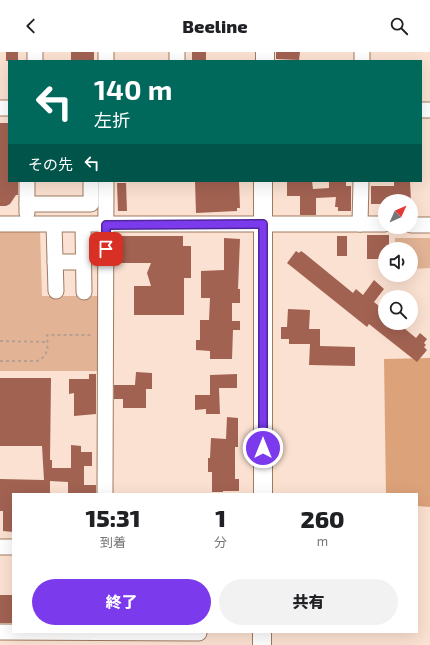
<!DOCTYPE html>
<html lang="ja">
<head>
<meta charset="utf-8">
<style>
  body { margin:0; font-family:"Exo 2","Noto Sans JP",sans-serif; background:#f2f2f2; color:#202124; height:100vh; display:flex; flex-direction:column; font-size:15px; white-space:nowrap }
  * { box-sizing:border-box; margin:0 }
  p { font-size:13px; color:#757577 }
  .icon { flex:none; width:22px; height:22px; fill:none; stroke:currentColor; stroke-width:2; stroke-linecap:round; stroke-linejoin:round }
  .map { position:relative; flex:1; overflow:hidden }
  .sheet { position:absolute; left:12px; top:441px; width:406px; height:140px; display:flex; flex-direction:column; background:#fff; border-radius:0px; box-shadow:0 4px 16px #0002 }
  .sheet>* { flex:none }
  .banner { position:absolute; left:8px; top:8px; width:414px; height:122px; border-radius:0px; box-shadow:0 4px 16px #0002; background:#00695c; color:#fff; overflow:hidden }
  .needle { width:26px; rotate:45deg }
  .buttons { position:absolute; left:378px; top:142px; display:grid; gap:8px }
  .buttons a { display:grid; place-items:center; width:40px; height:40px; border-radius:50%; background:#fff; box-shadow:0 4px 16px #0002; font-size:20px }
  .pin { position:absolute; display:grid; place-items:center; width:34px; height:34px; color:#fff; margin:-17px; border-radius:8px; box-shadow:0 2px 6px #0006 }
  .me { position:absolute; width:44px; margin:-22px; rotate:0deg; stroke-linejoin:round; filter:drop-shadow(0 0 3px #0008) }
  .turn { display:flex; align-items:center; gap:14px; height:84px; padding:0 20px; font-size:18px }
  .turn .icon { width:52px; height:52px; stroke-width:2.5 }
  .turn b { display:block; font-size:28px; line-height:34px }
  .then { display:flex; align-items:center; height:38px; padding:0 20px; background:#0003; gap:8px; font-size:15px }
  .eta { display:flex; justify-content:space-evenly; align-items:center; height:68px; text-align:center }
  .eta b { font-size:24px; font-weight:800; line-height:28px }
  .button { display:flex; gap:8px; margin-top:auto; padding:8px 20px }
  .button a { flex:1; height:46px; border-radius:24px; background:#7c3aed; color:#fff; font-size:16px; font-weight:800; line-height:46px; text-align:center }
  .button a+a { background:#f2f2f2; color:#202124 }
  header { display:flex; justify-content:space-between; align-items:center; height:52px; padding:0 20px; background:#fff; font-size:18px; font-weight:800 }
  .map>svg:first-child { display:block }
  .green { fill:#e2b394 }
  .forest { fill:#dca27a }
  .building { fill:#a26252 }
  .lines { fill:none; stroke-linecap:round; stroke-linejoin:round }
  .minor-casing { stroke:#9f7a61; stroke-width:17 }
  .major-casing { stroke:#9f7a61; stroke-width:20 }
  .path { stroke:#b59f91; stroke-width:2; stroke-dasharray:3 3; stroke-linecap:butt }
  .minor { stroke:#fff; stroke-width:15 }
  .major { stroke:#fff; stroke-width:18 }
  .route-casing { stroke:#51269a; stroke-width:10 }
  .route { stroke:#7c3aed; stroke-width:7 }
</style>
</head>
<body>
<header><svg class="icon" aria-label="back" viewBox="0 0 24 24"><path d="M15 5l-7 7 7 7"/></svg>Beeline<svg class="icon" aria-label="search" viewBox="0 0 24 24"><circle cx="10" cy="10" r="6"/><path d="M15 15l6 6"/></svg></header>
<div class="map">
<svg width="430" height="593" viewBox="0 0 430 593">
  <rect width="100%" height="100%" fill="#fbe1d1"/>
  <g class="green">
    <polygon points="40,178 42,244 100,244 100,319 0,319 0,179"/>
    <polygon points="395,186 430,186 430,216 411,217 411,197 395,197"/>
  </g>
  <polygon class="forest" points="430,306 430,455 417,454 417,442 386,442 384,307"/>
  <g class="building">
    <rect x="6" y="0" width="12" height="9"/>
    <rect x="71" y="0" width="23" height="9"/>
    <rect x="192" y="0" width="14" height="9"/>
    <polygon points="276,0 300,0 299,8 276,7"/>
    <polygon points="0,71 9,71 9,129 18,129 18,143 16,143 10,152 6,154 0,154"/>
    <polygon points="195,129 239,129 240,156 237,156 237,159 196,161"/>
    <polygon points="287,129 312,129 313,137 329,136 329,129 346,129 346,134 351,134 351,159 338,159 338,155 335,155 336,145 316,146 316,163 300,163 300,144 287,144"/>
    <polygon points="394,129 410,129 411,149 384,149 384,152 371,152 371,134 394,134"/>
    <polygon points="117,131 126,131 127,159 118,159"/>
    <polygon points="367,183 389,183 389,197 385,197 385,207 367,207"/>
    <polygon points="119,184 183,184 183,194 191,194 191,226 184,226 184,263 134,263 134,234 151,234 147,221 151,211 119,211"/>
    <rect x="337" y="184" width="10" height="20"/>
    <polygon points="224,186 240,187 238,237 240,237 240,251 232,251 232,269 240,269 240,278 233,278 232,307 210,307 210,299 196,298 196,288 200,288 200,268 209,268 210,246 201,246 201,219 224,218"/>
    <polygon points="296,199 299,201 301,199 304,201 353,241 356,237 363,243 374,228 384,237 374,250 385,259 385,271 398,271 416,286 420,281 427,287 424,291 426,293 424,295 427,298 417,310 369,272 367,275 287,211"/>
    <polygon points="288,257 310,258 309,277 320,277 320,294 355,295 355,314 309,313 310,292 289,292 289,287 281,287 281,275 287,275"/>
    <polygon points="136,320 152,321 152,337 146,337 146,356 123,356 123,347 114,347 114,333 135,333"/>
    <polygon points="89,322 96,322 96,362 74,364 74,341 69,342 69,327 89,327"/>
    <polygon points="237,322 237,336 219,336 220,362 206,362 206,357 195,358 195,343 210,343 210,323"/>
    <polygon points="0,326 51,326 50,408 52,408 52,416 71,416 71,393 81,394 81,400 92,400 92,414 84,414 84,433 96,433 96,442 68,442 68,430 50,429 50,442 13,442 13,480 3,479 3,459 0,459 0,427 44,428 42,394 0,394"/>
    <polygon points="227,365 238,366 238,395 235,395 235,427 239,427 239,439 223,439 223,440 212,440 212,420 208,420 208,406 210,406 211,386 226,387"/>
    <rect x="0" y="543" width="13" height="28"/>
  </g>
  <g class="lines">
    <defs>
      <g id="minor">
        <polyline points="35,0 35,9"/>
        <polyline points="106,0 106,9"/>
        <polyline points="177,9 177,0"/>
        <polyline points="362,9 362,0"/>
        <polyline points="0,56 9,56"/>
        <polyline points="421,58 430,58"/>
        <polyline points="27,129 27,161"/>
        <polyline points="27,152 91,152 91,129"/>
        <polyline points="0,172 385,172"/>
        <polyline points="360,172 361,129"/>
        <polyline points="54,173 56,239"/>
        <polyline points="83,173 84,240"/>
        <polyline points="411,173 430,173"/>
        <polyline points="55,210 84,210"/>
        <polyline points="105,442 106,129"/>
        <polyline points="0,495 13,495"/>
        <polyline points="0,580 199,581"/>
      </g>
      <g id="major">
        <polyline points="265,9 265,0"/>
        <polyline points="263,442 263,129"/>
        <polyline points="262,593 262,580"/>
      </g>
    </defs>
    <use href="#minor" class="minor-casing"/>
    <use href="#major" class="major-casing"/>
    <g class="path">
      <polyline points="0,289 47,290"/>
      <path d="M0,309H37C49,304 48,295 47,283H93"/>
    </g>
    <use href="#minor" class="minor"/>
    <use href="#major" class="major"/>
  </g>
  <g class="lines">
    <defs>
      <polyline id="route" points="106,197 106,173 263,172 263,396"/>
    </defs>
    <use href="#route" class="route-casing"/>
    <use href="#route" class="route"/>
  </g>
</svg>
<div class="buttons">
<a><svg class="needle" viewBox="-14 -14 28 28"><path d="M0-13l5 13h-10z" fill="#e53935"/><path d="M0 13l5-13h-10z" fill="#757577"/></svg></a>
<a><svg class="icon" aria-label="sound" viewBox="0 0 24 24"><path d="M4 9h4l5-4v14l-5-4H4zM17 9q2 3 0 6"/></svg></a>
<a><svg class="icon" aria-label="search" viewBox="0 0 24 24"><circle cx="10" cy="10" r="6"/><path d="M15 15l6 6"/></svg></a>
</div>
<div class="pin" style="left:106px;top:197px;background:#d93025"><svg class="icon" aria-label="arrive" viewBox="0 0 24 24"><path d="M6 21V4h12l-3 4 3 4H6"/></svg></div>
<svg class="me" style="left:263px;top:396px" viewBox="-20 -20 40 40"><circle r="17" fill="#7c3aed" stroke="#fff" stroke-width="3"/><path d="M0-11L8 9 0 5-8 9z" fill="#fff"/></svg>
<div class="banner">
<div class="turn"><svg class="icon" aria-label="left" viewBox="0 0 24 24"><path d="M17 20v-9H6M10 6l-5 5 5 5"/></svg><div><b>140 m</b>左折</div></div>
<div class="then">その先<svg class="icon" aria-label="left" viewBox="0 0 24 24"><path d="M17 20v-9H6M10 6l-5 5 5 5"/></svg></div>
</div>
<section class="sheet">
<div class="eta">
<div><b>15:31</b><p>到着</p></div>
<div><b>1</b><p>分</p></div>
<div><b>260</b><p>m</p></div>
</div>
<div class="button"><a>終了</a><a>共有</a></div>
</section>
</div>
</body>
</html>
